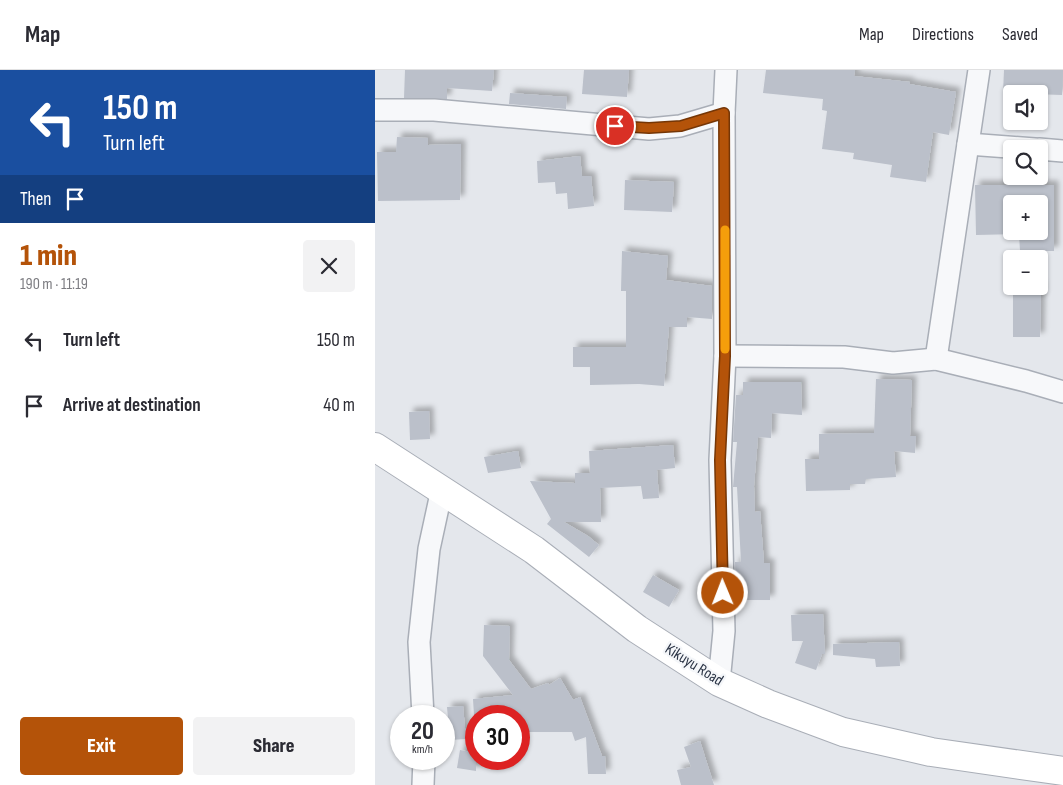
<!DOCTYPE html>
<html lang="en">
<head>
<meta charset="utf-8">
<style>
  body { margin:0; font-family:"Sofia Sans Condensed",sans-serif; background:#f2f2f3; color:#2b2b33; height:100vh; display:flex; flex-direction:column; font-size:19px; white-space:nowrap }
  * { box-sizing:border-box; margin:0 }
  p { font-size:16px; color:#7c7c81 }
  .icon { flex:none; width:28px; height:28px; fill:none; stroke:currentColor; stroke-width:2; stroke-linecap:round; stroke-linejoin:round }
  .map { position:relative; flex:1; overflow:hidden }
  .details { display:flex; flex-direction:column; background:#fff; width:375px }
  .details>* { flex:none }
  .hud { background:#1a4fa0; color:#fff; overflow:hidden }
  .fabs { position:absolute; left:628px; top:15px; display:grid; gap:10px }
  .fabs a { display:grid; place-items:center; width:45px; height:45px; border-radius:5px; background:#fff; box-shadow:0 1px 4px #0004; font-size:25px }
  .speed { position:absolute; left:15px; top:635px; display:flex; gap:10px; font-size:25px; font-weight:700; text-align:center }
  .speed>* { display:grid; place-content:center; width:65px; height:65px; border-radius:50%; background:#fff; box-shadow:0 1px 4px #0004; line-height:1 }
  .speed small { font-size:12px; font-weight:400 }
  .speed .limit { border:8px solid #d22; background:#fff; color:#111 }
  .pin { position:absolute; display:grid; place-items:center; width:42px; height:42px; color:#fff; margin:-21px; border:2px solid #fff; border-radius:50%; box-shadow:0 1px 5px #0007 }
  .me { position:absolute; width:55px; margin:-28px; rotate:359deg; stroke-linejoin:round; filter:drop-shadow(0 0 4px #0008) }
  .turn { display:flex; align-items:center; gap:18px; height:105px; padding:0 20px; font-size:22px }
  .turn .icon { width:65px; height:65px; stroke-width:2.5 }
  .turn b { display:block; font-size:35px; line-height:42px }
  .then { display:flex; align-items:center; height:48px; padding:0 20px; background:#0003; gap:10px; font-size:19px }
  .round { display:grid; place-items:center; flex:none; width:52px; height:52px; border-radius:5px; background:#f2f2f3 }
  .summary { display:flex; align-items:center; justify-content:space-between; height:85px; padding:0 20px }
  h1 { font-size:30px; font-weight:800; line-height:38px; color:#b45309 }
  .button { display:flex; gap:10px; margin-top:auto; padding:10px 20px }
  .button a { flex:1; height:58px; border-radius:5px; background:#b45309; color:#fff; font-size:20px; font-weight:800; line-height:58px; text-align:center }
  .button a+a { background:#f2f2f3; color:#2b2b33 }
  ul { padding:0; list-style:none }
  li { display:flex; align-items:center; gap:15px; height:65px; padding:0 20px }
  li div { flex:1 }
  li b { display:block; font-size:19px }
  li em { font-style:normal }
  header { display:flex; align-items:center; gap:30px; box-sizing:border-box; height:70px; padding:0 25px; background:#fff; border-bottom:1px solid #e1e1e2 }
  header strong { font-size:24px }
  nav { display:flex; gap:28px; margin-inline-start:auto; font-size:18px }
  main { display:flex; flex:1; min-height:0 }
  .map>svg:first-child { display:block }
  .building { fill:#bbc0ca; fill-rule:evenodd; filter:url(#shadow) }
  .lines { fill:none; stroke-linecap:round; stroke-linejoin:round }
  .street-casing { stroke:#a9aeb7; stroke-width:24 }
  .secondary-casing { stroke:#a9aeb7; stroke-width:30 }
  .street { stroke:#f7f8fa; stroke-width:21 }
  .secondary { stroke:#fff; stroke-width:28 }
  .route-casing { stroke:#753606; stroke-width:12 }
  .route { stroke:#b45309; stroke-width:9 }
  .slow { stroke:#f59e0b; stroke-width:9 }
  .labels { text-anchor:middle; dominant-baseline:central; stroke-width:4.5; stroke-linejoin:round; paint-order:stroke }
  .street-label { font-size:16px; fill:#2b3445; stroke:#f4f6f9 }
</style>
</head>
<body>
<header>
<strong>Map</strong>
<nav><a>Map</a><a>Directions</a><a>Saved</a></nav>
</header>
<main>
<section class="details">
<div class="hud">
<div class="turn"><svg class="icon" aria-label="left" viewBox="0 0 24 24"><path d="M17 20v-9H6M10 6l-5 5 5 5"/></svg><div><b>150 m</b>Turn left</div></div>
<div class="then">Then<svg class="icon" aria-label="arrive" viewBox="0 0 24 24"><path d="M6 21V4h12l-3 4 3 4H6"/></svg></div>
</div>
<div class="summary"><div><h1>1 min</h1><p>190 m · 11:19</p></div><a class="round"><svg class="icon" aria-label="close" viewBox="0 0 24 24"><path d="M6 6l12 12M18 6L6 18"/></svg></a></div>
<ul>
<li><svg class="icon" aria-label="left" viewBox="0 0 24 24"><path d="M17 20v-9H6M10 6l-5 5 5 5"/></svg><div><b>Turn left</b></div><em>150 m</em></li>
<li><svg class="icon" aria-label="arrive" viewBox="0 0 24 24"><path d="M6 21V4h12l-3 4 3 4H6"/></svg><div><b>Arrive at destination</b></div><em>40 m</em></li>
</ul>
<div class="button"><a>Exit</a><a>Share</a></div>
</section>
<div class="map">
<svg width="688" height="715" viewBox="0 0 688 715">
  <defs>
    <filter id="shadow"><feDropShadow dx="4.5" dy="-4.5" stdDeviation="2.5" flood-color="#0004"/></filter>
  </defs>
  <rect width="100%" height="100%" fill="#e4e7ec"/>
  <g class="building">
    <polygon points="30,0 119,0 117,21 72,18 72,29 29,28"/>
    <polygon points="209,0 254,0 252,27 207,24"/>
    <polygon points="391,0 480,0 479,6 535,12 534,14 581,22 574,65 558,62 551,112 515,107 517,95 478,89 479,83 447,79 452,41 447,40 448,29 388,23"/>
    <polygon points="629,0 688,0 687,25 628,23"/>
    <polygon points="135,23 192,27 191,39 134,34"/>
    <polygon points="22,67 53,68 53,75 86,74 85,130 3,131 2,82 21,82"/>
    <polygon points="205,86 207,106 216,106 219,136 193,139 192,123 181,124 180,112 163,113 162,91"/>
    <polygon points="250,110 299,112 297,142 249,140"/>
    <path d="M600,115H679V181H645L644,164L601,165ZM636,134H664V161H636Z"/>
    <polygon points="247,181 293,186 291,210 337,216 337,249 312,247 312,257 294,257 289,316 264,314 215,315 215,297 198,297 198,277 251,277 251,221 246,221"/>
    <polygon points="638,216 666,216 665,267 638,267"/>
    <polygon points="501,309 537,310 535,366 541,366 540,383 519,381 521,407 491,409 490,414 475,414 475,420 431,421 430,389 444,389 444,364 499,363"/>
    <polygon points="368,312 426,312 427,345 397,343 396,368 383,367 379,416 380,442 385,441 389,493 395,493 395,530 361,530 360,492 366,492 362,417 358,417 362,372 358,372 361,325 368,325"/>
    <polygon points="54,341 55,369 35,370 34,342"/>
    <polygon points="298,375 300,398 282,400 284,428 268,429 266,416 225,418 226,452 189,452 213,466 224,475 214,487 172,454 176,449 155,411 200,413 200,403 215,403 214,381"/>
    <polygon points="143,381 146,398 113,403 109,387"/>
    <polygon points="278,505 304,520 294,537 268,522"/>
    <polygon points="448,544 450,584 447,584 441,600 420,593 428,571 417,571 416,545"/>
    <polygon points="109,555 135,556 134,590 156,619 173,613 174,615 185,608 198,630 205,627 227,686 230,686 231,704 213,704 211,667 200,671 197,662 144,662 144,646 99,646 98,629 138,625 108,586"/>
    <polygon points="524,572 525,596 501,597 500,589 458,585 458,574"/>
    <polygon points="88,636 91,669 75,670 72,637"/>
    <polygon points="325,671 339,715 306,715 302,700 316,697 309,677"/>
    <polygon points="85,680 101,683 101,701 82,698"/>
  </g>
  <g class="lines">
    <defs>
      <g id="street">
        <polyline points="0,40 59,40 274,59 305,56 349,43"/>
        <polyline points="593,74 660,79"/>
        <polyline points="664,79 688,81"/>
        <polyline points="350,286 469,287 518,293 561,289 651,311 688,322"/>
        <polyline points="561,289 604,0"/>
        <polyline points="344,612 349,561 345,390 350,286 349,43 351,0"/>
        <polyline points="48,646 44,572 54,479 67,419"/>
        <polyline points="48,715 49,689"/>
      </g>
      <polyline id="secondary" points="0,377 159,480 262,559 344,612 393,634 468,662 556,682 688,701"/>
    </defs>
    <use href="#street" class="street-casing"/>
    <use href="#secondary" class="secondary-casing"/>
    <use href="#street" class="street"/>
    <use href="#secondary" class="secondary"/>
  </g>
  <g class="lines">
    <defs>
      <polyline id="route" points="240,56 274,58 306,56 349,43 350,286 345,390 348,523"/>
    </defs>
    <use href="#route" class="route-casing"/>
    <use href="#route" class="route"/>
    <polyline class="slow" points="350,160 350,279"/>
  </g>
  <g class="labels">
    <g class="street-label">
      <text transform="translate(319 595) rotate(32)">Kikuyu Road</text>
    </g>
  </g>
</svg>
<div class="fabs">
<a><svg class="icon" aria-label="sound" viewBox="0 0 24 24"><path d="M4 9h4l5-4v14l-5-4H4zM17 9q2 3 0 6"/></svg></a>
<a><svg class="icon" aria-label="search" viewBox="0 0 24 24"><circle cx="10" cy="10" r="6"/><path d="M15 15l6 6"/></svg></a>
<a>+</a>
<a>−</a>
</div>
<div class="speed"><div>20<small>km/h</small></div><div class="limit">30</div></div>
<div class="pin" style="left:240px;top:56px;background:#d93025"><svg class="icon" aria-label="arrive" viewBox="0 0 24 24"><path d="M6 21V4h12l-3 4 3 4H6"/></svg></div>
<svg class="me" style="left:348px;top:523px" viewBox="-20 -20 40 40"><circle r="17" fill="#b45309" stroke="#fff" stroke-width="3"/><path d="M0-11L8 9 0 5-8 9z" fill="#fff"/></svg>
</div>
</main>
</body>
</html>
